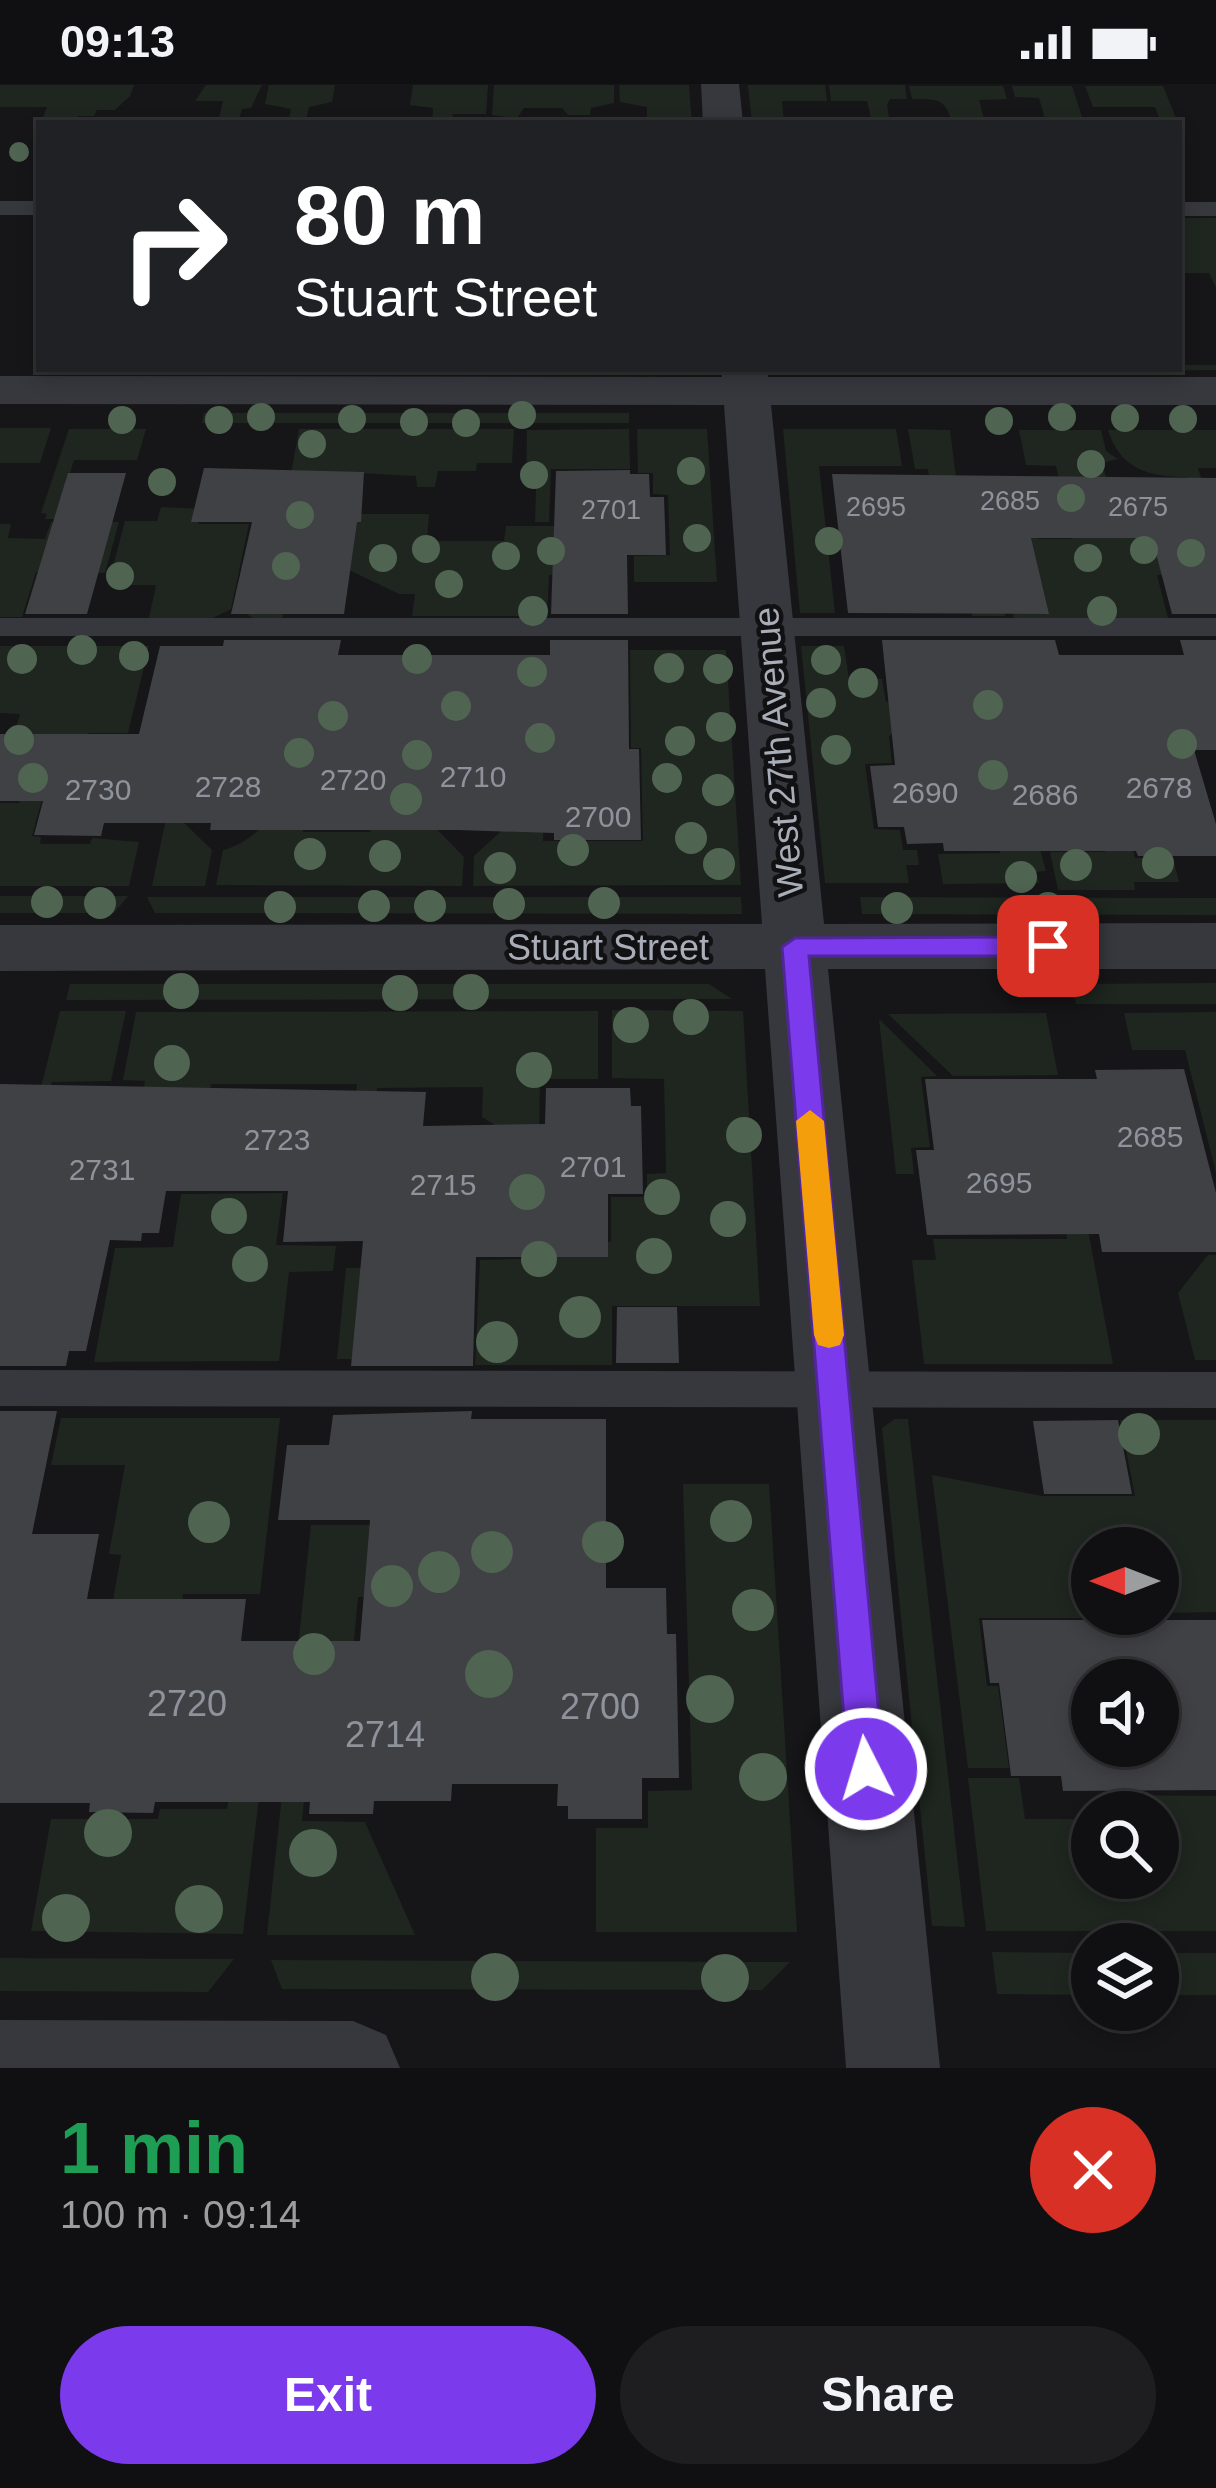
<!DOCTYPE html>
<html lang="en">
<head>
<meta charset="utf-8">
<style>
  body { margin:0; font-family:Helvetica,sans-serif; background:#1e1e20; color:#f1f3f6; height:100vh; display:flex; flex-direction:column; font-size:45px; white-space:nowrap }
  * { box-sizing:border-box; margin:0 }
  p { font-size:39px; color:#9c9d9f }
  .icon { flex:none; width:66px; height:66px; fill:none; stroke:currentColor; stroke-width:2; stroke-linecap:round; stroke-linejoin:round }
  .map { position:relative; height:1984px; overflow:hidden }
  .details { display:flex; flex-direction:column; background:#101012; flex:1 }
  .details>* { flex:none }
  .top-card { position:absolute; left:36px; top:36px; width:1146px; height:252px; border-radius:0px; box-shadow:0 6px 18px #0003,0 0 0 3px #303032; background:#202124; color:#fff; overflow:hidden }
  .needle { width:78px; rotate:270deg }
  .fabs { position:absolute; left:1071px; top:1443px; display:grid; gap:24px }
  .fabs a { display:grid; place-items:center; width:108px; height:108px; border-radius:50%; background:#101012; box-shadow:0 6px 18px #0003,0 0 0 3px #303032; font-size:60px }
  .pin { position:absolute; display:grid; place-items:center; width:102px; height:102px; color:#fff; margin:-51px; border-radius:24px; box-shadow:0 6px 18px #0006 }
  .me { position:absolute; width:132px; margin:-66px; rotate:355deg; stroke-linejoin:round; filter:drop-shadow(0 0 9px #0008) }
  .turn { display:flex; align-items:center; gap:42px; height:252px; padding:0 60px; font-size:54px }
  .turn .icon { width:156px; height:156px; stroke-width:2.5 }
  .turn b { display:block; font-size:84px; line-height:102px }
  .round { display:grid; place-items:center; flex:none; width:126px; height:126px; border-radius:63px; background:#1e1e20 }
  .summary { display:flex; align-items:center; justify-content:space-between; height:204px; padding:0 60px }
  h1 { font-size:72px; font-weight:800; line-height:90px; color:#1e9e55 }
  .action { display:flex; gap:24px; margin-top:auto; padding:24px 60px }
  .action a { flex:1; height:138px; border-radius:72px; background:#7c3aed; color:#fff; font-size:48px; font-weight:800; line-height:138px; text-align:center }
  .action a+a { background:#1e1e20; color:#f1f3f6 }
  .status { display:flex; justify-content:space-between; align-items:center; height:84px; padding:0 60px; background:#101012; direction:ltr }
  .status svg { height:33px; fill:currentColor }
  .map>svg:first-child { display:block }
  .green { fill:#1e261f; fill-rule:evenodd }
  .building { fill:#404145; fill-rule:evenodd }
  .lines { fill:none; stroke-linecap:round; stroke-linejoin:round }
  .service { fill:#37383d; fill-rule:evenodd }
  .minor { fill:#37383d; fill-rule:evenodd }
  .tertiary { fill:#37383d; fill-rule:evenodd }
  .tree { fill:#506452 }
  .route { fill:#7c3aed; stroke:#51269a; stroke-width:3 }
  .slow { fill:#f59e0b }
  .labels { text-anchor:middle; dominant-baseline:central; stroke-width:9; stroke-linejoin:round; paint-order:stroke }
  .far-number-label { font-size:27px; fill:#8e929b }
  .number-label { font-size:30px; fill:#8e929b }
  .street-label { font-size:36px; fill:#a8adb8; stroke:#111113 }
  .near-number-label { font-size:36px; fill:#8e929b }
</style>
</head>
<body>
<div class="status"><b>09:13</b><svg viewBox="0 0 49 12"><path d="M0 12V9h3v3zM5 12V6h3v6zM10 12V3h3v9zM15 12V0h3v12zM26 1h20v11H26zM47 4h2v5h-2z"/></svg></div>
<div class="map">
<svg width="1216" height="1984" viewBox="0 0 1216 1984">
  <rect width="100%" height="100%" fill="#161618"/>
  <g class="green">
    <polygon points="0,1 134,1 130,12 115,26 97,26 94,32 78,32 75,39 41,39 47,23 0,23"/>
    <polygon points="206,1 262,1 251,24 242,25 238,39 218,39 223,17 195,17"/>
    <polygon points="269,1 335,1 332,18 309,23 305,39 288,39 291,25 265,20"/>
    <polygon points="413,1 488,1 486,30 453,30 451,39 432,39 433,24 410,21"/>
    <polygon points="494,1 614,1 614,19 591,24 590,31 568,31 562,24 524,24 517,34 492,31"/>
    <polygon points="619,1 689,1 692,39 647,39 647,23 620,18"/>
    <polygon points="748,1 825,1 827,17 782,17 784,39 752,39"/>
    <polygon points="829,1 905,1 907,15 890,15 887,21 890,39 872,39 867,17 831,17"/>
    <path d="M909,2H1003L1007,15L979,16L985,39H952C946,14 937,15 912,15Z"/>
    <polygon points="1012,2 1072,2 1084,39 1046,39 1039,14 1015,13"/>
    <polygon points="1085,2 1163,2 1178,39 1161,39 1155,23 1093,23"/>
    <polygon points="1179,134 1216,134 1216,204 1209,189 1180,189 1179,196"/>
    <polygon points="1179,281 1216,281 1216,286 788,289 784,285"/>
    <polygon points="204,329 629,329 629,339 202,339"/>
    <polygon points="0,344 51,344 40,379 0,379"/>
    <polygon points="69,345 146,345 137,376 74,376 56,435 45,435 47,430 41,429"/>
    <polygon points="299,345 514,345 512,379 477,379 476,387 438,387 435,403 417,403 416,392 314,387 287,412"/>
    <polygon points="629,345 630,385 551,385 549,438 535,438 536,404 526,404 527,346"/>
    <polygon points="637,345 707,345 717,498 634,498 634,472 670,471 668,411 653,410 653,389 638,389"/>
    <polygon points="783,345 896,345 902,382 819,382 835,529 800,529"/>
    <polygon points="908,345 950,346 956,393 985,434 1005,532 972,532 964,487 933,419 928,385 915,385"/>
    <polygon points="1019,346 1101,346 1106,367 1118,375 1102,379 1106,393 1071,393 1208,453 1216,492 1157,491 1168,534 1014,534 996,448 1035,448 1038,455 1072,455 1073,451 1056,382 1026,381"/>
    <path d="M1108,346H1216V384H1198L1203,400H1190L1187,393C1149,393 1120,385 1108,346Z"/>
    <polygon points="161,423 202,425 198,440 249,440 231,525 213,534 149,534 156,501 108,501 125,437 157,437"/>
    <polygon points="308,430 429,430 427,457 504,457 506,442 557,442 623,490 549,491 547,532 412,532 415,510 399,510 351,487 291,487 282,534 253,534 237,524"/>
    <polygon points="51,438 119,438 105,489 36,488 22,533 0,533 0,440 11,440 8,454 45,455"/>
    <polygon points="0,562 149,562 128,649 89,649 84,669 52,679 32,752 41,753 40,760 90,760 92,754 139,758 129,802 0,802 0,719 19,719 31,679 6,678 20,630 0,629"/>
    <polygon points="801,562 844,562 849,595 882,595 886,618 952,618 889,652 892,679 865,680 874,745 900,746 903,766 917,766 919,781 906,781 909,799 825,799"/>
    <polygon points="630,566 726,566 741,801 473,802 474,772 544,708 543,757 643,757 641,664 631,664"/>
    <path d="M315,668L303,748H370L372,736L427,735L464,773L462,802L216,801L223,766C269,753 289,707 315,668Z"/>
    <polygon points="179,672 182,737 212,766 205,802 152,802"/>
    <polygon points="1098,738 1131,760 1135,774 1173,774 1179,798 1134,798 1135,806 1058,806 1050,768 1105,768"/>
    <polygon points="997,750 1039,762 1046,787 1036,788 1039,799 943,800 938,770 1000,769"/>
    <polygon points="0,812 128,812 114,829 0,829"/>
    <polygon points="147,813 741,813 742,830 155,829"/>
    <polygon points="860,813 1216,814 1216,831 862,830"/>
    <polygon points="1216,899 1216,920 1076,920 1072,900"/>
    <polygon points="70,900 709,900 732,915 66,916"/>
    <polygon points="612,926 743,927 760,1222 612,1222 612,1281 475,1281 480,1176 521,1175 525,1063 535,1158 611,1158 611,1113 647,1113 647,1090 666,1089 664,995 612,994"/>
    <polygon points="60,927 126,927 111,997 52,998 25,1105 0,1168"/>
    <polygon points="598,927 598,995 540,995 539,1058 522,1058 482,1033 483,1003 377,1004 365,1137 344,1137 357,1000 211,1000 194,1104 139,1028 145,997 123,996 136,928"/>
    <polygon points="1216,928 1216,1089 1185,966 1132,966 1124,929"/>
    <polygon points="1046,929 1058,991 953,992 888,930"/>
    <polygon points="879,935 937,992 921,993 930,1063 911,1064 914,1090 896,1090"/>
    <polygon points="283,1109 276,1161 336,1162 333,1187 289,1188 279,1277 94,1278 115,1164 173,1163 181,1110"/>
    <polygon points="1064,1135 1086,1135 1113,1280 924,1280 912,1176 936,1176 933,1155 1067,1155"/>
    <polygon points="1208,1171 1216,1171 1216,1276 1195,1276 1178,1209"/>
    <polygon points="346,1184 429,1184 423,1275 337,1275"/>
    <polygon points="61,1334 280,1334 260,1510 183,1510 178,1551 107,1551 121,1471 109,1470 125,1381 51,1381"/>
    <polygon points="895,1335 908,1335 965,1843 932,1842 882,1344"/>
    <path d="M1120,1336H1216V1528L1162,1529L1168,1563L1103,1565L1097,1534H979L987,1602H998L1009,1684H968L932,1391L1042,1412H1135ZM1092,1464H1158V1530H1092Z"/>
    <polygon points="683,1400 769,1400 797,1848 596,1848 596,1744 648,1744 648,1707 692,1706"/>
    <polygon points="311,1441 465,1441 461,1514 358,1513 352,1577 318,1577 302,1737 365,1738 415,1851 267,1851"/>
    <polygon points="234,1688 262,1688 243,1850 31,1847 51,1735 158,1735 160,1725 227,1725"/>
    <polygon points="968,1694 1019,1694 1025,1735 1092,1735 1092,1794 1158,1794 1158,1728 1117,1728 1114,1711 1216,1712 1216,1847 986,1847"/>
    <polygon points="992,1868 1092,1869 1092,1911 997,1910"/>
    <rect x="1158" y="1869" width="58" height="42"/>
    <polygon points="0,1874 234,1875 208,1908 0,1907"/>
    <polygon points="271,1876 790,1878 762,1906 282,1905"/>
  </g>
  <g class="building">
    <polygon points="204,384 364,388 361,438 357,438 344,530 231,530 252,438 191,438"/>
    <polygon points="630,386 630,390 649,390 650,413 664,413 666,471 627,471 628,530 551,530 556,387"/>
    <polygon points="68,389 126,389 87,530 25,530"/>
    <polygon points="832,390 1216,394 1216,530 1172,530 1152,454 1031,454 1049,530 848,529"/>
    <polygon points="224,556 341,556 338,571 550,571 550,556 628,556 629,665 639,665 641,756 554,756 554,749 458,746 210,746 211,739 104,739 101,752 34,751 43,717 0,717 0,650 139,650 160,562 223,562"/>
    <polygon points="882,556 1055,556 1059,571 1184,571 1180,556 1216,556 1216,666 1194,666 1216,740 1216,772 1138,772 1136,767 944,767 943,759 907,760 904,743 878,743 870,682 895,681"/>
    <polygon points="1184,985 1216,1109 1216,1168 1102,1168 1099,1150 927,1151 916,1066 934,1066 925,995 1097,995 1095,986"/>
    <polygon points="0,1000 426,1008 423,1042 545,1040 546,1004 630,1004 631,1022 641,1022 643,1110 608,1110 608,1173 476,1173 473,1282 351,1282 363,1157 283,1158 288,1107 166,1107 159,1149 142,1149 141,1157 110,1156 86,1267 69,1267 66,1282 0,1282"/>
    <polygon points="617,1223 677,1223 679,1279 616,1279"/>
    <polygon points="0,1327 57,1327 32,1450 99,1450 87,1515 246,1515 241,1557 360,1557 370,1436 278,1436 287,1361 329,1361 333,1331 472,1327 471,1335 606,1335 606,1504 666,1504 667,1550 676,1550 679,1694 642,1694 642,1735 568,1735 568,1722 557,1722 558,1700 452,1700 451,1717 374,1717 373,1730 309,1730 310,1718 155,1718 153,1729 89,1728 90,1719 0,1719"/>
    <polygon points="1118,1336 1132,1410 1044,1410 1033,1337"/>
    <path d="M982,1536H1216V1706L1063,1707L1061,1692H1011L999,1599H990ZM1092,1596H1158V1662H1092Z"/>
  </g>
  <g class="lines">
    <g class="service">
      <rect x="0" y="117" width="39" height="14"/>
      <rect x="1179" y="118" width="37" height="14"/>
      <rect x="0" y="534" width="1216" height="18"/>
      <polygon points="0,1286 1216,1288 1216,1324 0,1322"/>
    </g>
    <g class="minor">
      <polygon points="701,0 739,0 743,39 703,39"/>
      <polygon points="721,285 767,285 768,293 1216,293 1216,321 771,321 824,840 1216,839 1216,885 828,885 940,1984 846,1984 765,885 0,887 0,841 762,840 724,321 0,320 0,292 722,293"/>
    </g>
    <polygon class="tertiary" points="0,1936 353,1937 386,1951 400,1984 0,1984"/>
  </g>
  <g class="tree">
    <circle cx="19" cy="68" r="10"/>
    <circle cx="522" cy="331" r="14"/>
    <circle cx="261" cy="333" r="14"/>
    <circle cx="1062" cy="333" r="14"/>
    <circle cx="1125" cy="334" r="14"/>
    <circle cx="352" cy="335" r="14"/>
    <circle cx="1183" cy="335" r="14"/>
    <circle cx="122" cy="336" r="14"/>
    <circle cx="219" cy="336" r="14"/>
    <circle cx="999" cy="337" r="14"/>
    <circle cx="414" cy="338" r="14"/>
    <circle cx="466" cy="339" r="14"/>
    <circle cx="312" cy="360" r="14"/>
    <circle cx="1091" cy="380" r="14"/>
    <circle cx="691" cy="387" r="14"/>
    <circle cx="534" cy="391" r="14"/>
    <circle cx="162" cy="398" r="14"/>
    <circle cx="1071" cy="414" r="14"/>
    <circle cx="300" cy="431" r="14"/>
    <circle cx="697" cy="454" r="14"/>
    <circle cx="829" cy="457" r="14"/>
    <circle cx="426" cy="465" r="14"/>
    <circle cx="1144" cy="466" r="14"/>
    <circle cx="551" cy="467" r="14"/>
    <circle cx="1191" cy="469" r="14"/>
    <circle cx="506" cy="472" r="14"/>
    <circle cx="383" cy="474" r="14"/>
    <circle cx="1088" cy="474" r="14"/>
    <circle cx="286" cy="482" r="14"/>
    <circle cx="120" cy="492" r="14"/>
    <circle cx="449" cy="500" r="14"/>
    <circle cx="533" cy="527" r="15"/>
    <circle cx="1102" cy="527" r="15"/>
    <circle cx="82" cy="566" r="15"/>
    <circle cx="134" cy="572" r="15"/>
    <circle cx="22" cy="575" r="15"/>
    <circle cx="417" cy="575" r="15"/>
    <circle cx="826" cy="576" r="15"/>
    <circle cx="669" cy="584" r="15"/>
    <circle cx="718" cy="585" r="15"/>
    <circle cx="532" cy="588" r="15"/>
    <circle cx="863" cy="599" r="15"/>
    <circle cx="821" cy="619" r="15"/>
    <circle cx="988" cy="621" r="15"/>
    <circle cx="456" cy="622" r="15"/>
    <circle cx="333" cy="632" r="15"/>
    <circle cx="721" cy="643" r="15"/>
    <circle cx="540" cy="654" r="15"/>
    <circle cx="19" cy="656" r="15"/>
    <circle cx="680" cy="657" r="15"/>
    <circle cx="1182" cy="660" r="15"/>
    <circle cx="836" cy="666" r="15"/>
    <circle cx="299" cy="669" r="15"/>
    <circle cx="417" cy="671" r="15"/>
    <circle cx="993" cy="691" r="15"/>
    <circle cx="33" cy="694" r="15"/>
    <circle cx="667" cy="694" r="15"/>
    <circle cx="718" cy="706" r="16"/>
    <circle cx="406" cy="715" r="16"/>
    <circle cx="691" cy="754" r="16"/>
    <circle cx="573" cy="766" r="16"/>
    <circle cx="310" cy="770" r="16"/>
    <circle cx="385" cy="772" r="16"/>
    <circle cx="1158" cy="779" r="16"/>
    <circle cx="719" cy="780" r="16"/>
    <circle cx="1076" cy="781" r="16"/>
    <circle cx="500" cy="784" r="16"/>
    <circle cx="1021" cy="793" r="16"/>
    <circle cx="47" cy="818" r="16"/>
    <circle cx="100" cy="819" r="16"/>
    <circle cx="604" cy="819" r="16"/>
    <circle cx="509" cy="820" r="16"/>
    <circle cx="374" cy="822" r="16"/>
    <circle cx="430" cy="822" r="16"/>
    <circle cx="280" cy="823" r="16"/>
    <circle cx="897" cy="824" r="16"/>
    <circle cx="1048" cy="824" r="16"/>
    <circle cx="181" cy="907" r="18"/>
    <circle cx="471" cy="908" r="18"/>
    <circle cx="400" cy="909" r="18"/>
    <circle cx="691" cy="933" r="18"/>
    <circle cx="631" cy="941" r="18"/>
    <circle cx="172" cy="979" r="18"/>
    <circle cx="534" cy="986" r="18"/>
    <circle cx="744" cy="1051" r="18"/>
    <circle cx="527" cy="1108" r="18"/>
    <circle cx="662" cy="1113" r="18"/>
    <circle cx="229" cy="1132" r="18"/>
    <circle cx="728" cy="1135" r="18"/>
    <circle cx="654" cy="1172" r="18"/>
    <circle cx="539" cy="1175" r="18"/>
    <circle cx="250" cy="1180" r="18"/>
    <circle cx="580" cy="1233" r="21"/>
    <circle cx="497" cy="1258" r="21"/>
    <circle cx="1139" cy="1350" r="21"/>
    <circle cx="731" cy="1437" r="21"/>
    <circle cx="209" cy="1438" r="21"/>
    <circle cx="603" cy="1458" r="21"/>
    <circle cx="492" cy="1468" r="21"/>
    <circle cx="439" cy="1488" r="21"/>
    <circle cx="392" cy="1502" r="21"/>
    <circle cx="753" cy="1526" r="21"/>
    <circle cx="314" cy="1570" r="21"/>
    <circle cx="489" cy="1590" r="24"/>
    <circle cx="710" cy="1615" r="24"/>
    <circle cx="763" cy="1693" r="24"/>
    <circle cx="108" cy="1749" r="24"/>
    <circle cx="313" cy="1769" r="24"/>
    <circle cx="199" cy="1825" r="24"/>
    <circle cx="66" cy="1834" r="24"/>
    <circle cx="495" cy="1893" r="24"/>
    <circle cx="725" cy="1894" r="24"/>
  </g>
  <polygon class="route" points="1048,853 1060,862 1048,872 809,872 884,1685 879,1698 866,1703 854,1698 848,1685 782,863 795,854"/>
  <polygon class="slow" points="810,1026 824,1037 844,1251 840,1261 829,1264 818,1261 814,1251 796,1037"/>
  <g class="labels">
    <g class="far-number-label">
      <text x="1010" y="417">2685</text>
      <text x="876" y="423">2695</text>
      <text x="1138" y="423">2675</text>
      <text x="611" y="426">2701</text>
    </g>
    <g class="number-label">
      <text x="473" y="692">2710</text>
      <text x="353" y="695">2720</text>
      <text x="228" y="702">2728</text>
      <text x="1159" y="703">2678</text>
      <text x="98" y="705">2730</text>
      <text x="925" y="708">2690</text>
      <text x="1045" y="710">2686</text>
      <text x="598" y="732">2700</text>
      <text x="1150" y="1052">2685</text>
      <text x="277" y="1055">2723</text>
      <text x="593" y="1082">2701</text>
      <text x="102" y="1085">2731</text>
      <text x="999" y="1098">2695</text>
      <text x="443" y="1100">2715</text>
    </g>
    <g class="street-label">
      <text transform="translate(778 668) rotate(-95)">West 27th Avenue</text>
      <text x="608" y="863">Stuart Street</text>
    </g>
    <g class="near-number-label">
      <text x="187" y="1619">2720</text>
      <text x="600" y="1622">2700</text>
      <text x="385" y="1650">2714</text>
    </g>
  </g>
</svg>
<div class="fabs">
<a><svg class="needle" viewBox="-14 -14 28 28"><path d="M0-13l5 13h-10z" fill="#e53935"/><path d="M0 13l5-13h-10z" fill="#9c9d9f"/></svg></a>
<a><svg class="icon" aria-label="sound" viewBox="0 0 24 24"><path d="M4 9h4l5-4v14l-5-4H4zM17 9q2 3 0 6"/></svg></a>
<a><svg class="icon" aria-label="search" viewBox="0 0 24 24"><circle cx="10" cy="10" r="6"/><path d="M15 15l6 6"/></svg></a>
<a><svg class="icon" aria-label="layers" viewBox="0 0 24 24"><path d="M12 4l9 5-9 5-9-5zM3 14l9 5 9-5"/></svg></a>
</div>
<div class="pin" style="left:1048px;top:862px;background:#d93025"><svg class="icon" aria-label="arrive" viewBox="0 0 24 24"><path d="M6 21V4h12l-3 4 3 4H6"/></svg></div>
<svg class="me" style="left:866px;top:1685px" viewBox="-20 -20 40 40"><circle r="17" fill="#7c3aed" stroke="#fff" stroke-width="3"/><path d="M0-11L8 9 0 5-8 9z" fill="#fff"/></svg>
<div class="top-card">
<div class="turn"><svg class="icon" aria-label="right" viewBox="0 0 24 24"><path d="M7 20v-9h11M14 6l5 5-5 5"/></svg><div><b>80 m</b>Stuart Street</div></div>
</div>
</div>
<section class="details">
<div class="summary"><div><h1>1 min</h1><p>100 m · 09:14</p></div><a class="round" style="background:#d93025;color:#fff"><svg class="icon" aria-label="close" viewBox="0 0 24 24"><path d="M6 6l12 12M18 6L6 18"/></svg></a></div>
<div class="action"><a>Exit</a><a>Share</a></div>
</section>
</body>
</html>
